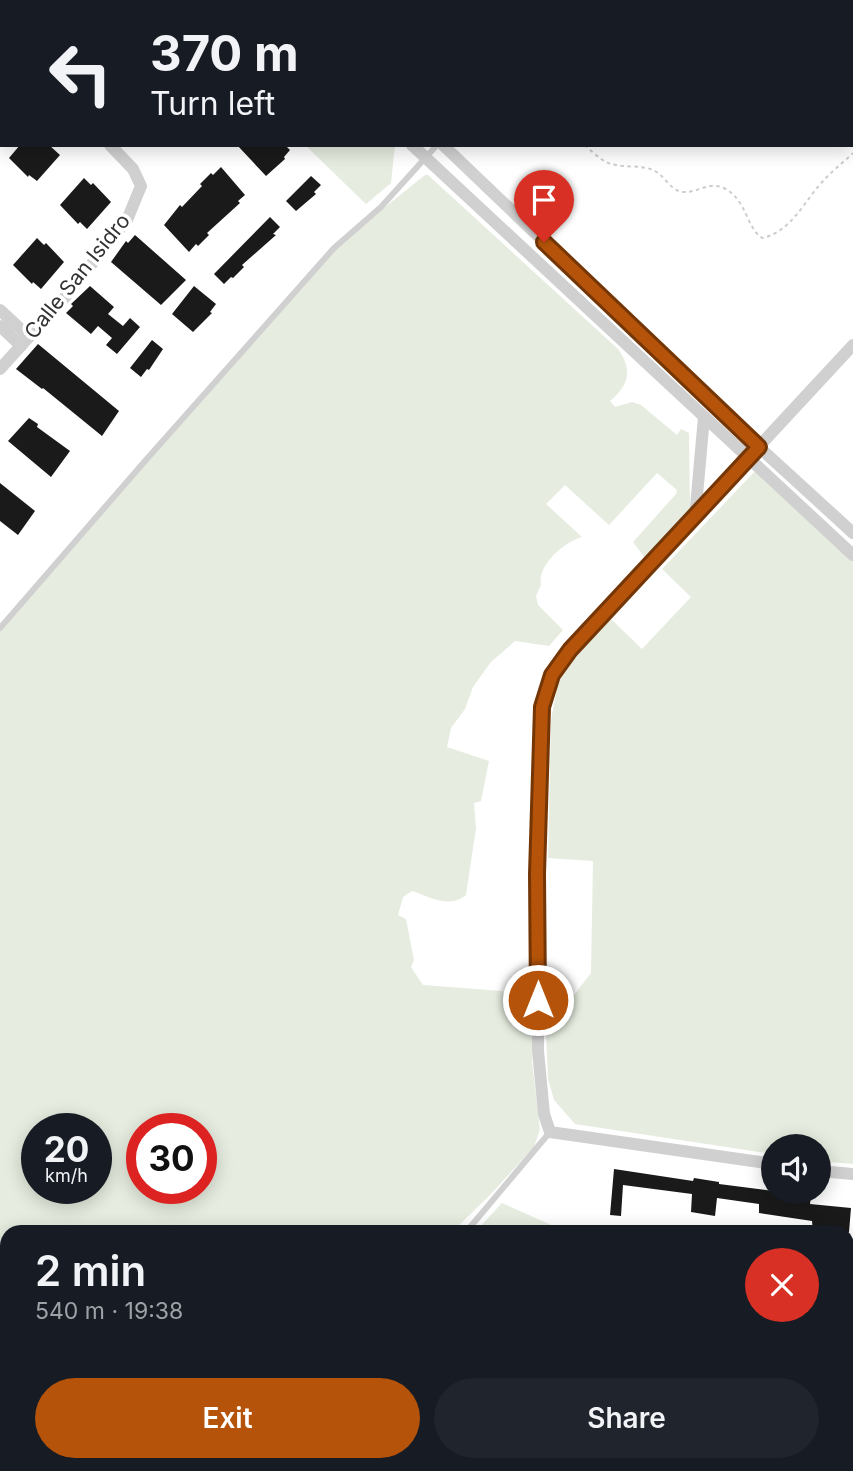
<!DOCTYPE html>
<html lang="en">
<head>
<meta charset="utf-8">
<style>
  body { margin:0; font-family:Inter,sans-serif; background:#20242c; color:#f1f3f6; height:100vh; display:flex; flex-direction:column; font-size:26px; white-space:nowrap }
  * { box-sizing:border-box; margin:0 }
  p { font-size:23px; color:#9ea1a6 }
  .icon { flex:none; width:38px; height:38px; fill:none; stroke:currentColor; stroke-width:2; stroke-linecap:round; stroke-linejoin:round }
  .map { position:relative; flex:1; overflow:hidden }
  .sheet { position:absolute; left:0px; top:1225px; width:854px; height:247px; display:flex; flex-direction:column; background:#171b24; border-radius:21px 21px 0 0; box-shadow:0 4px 18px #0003 }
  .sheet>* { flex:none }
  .banner { position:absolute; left:0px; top:0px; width:854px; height:147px; box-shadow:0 4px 18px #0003; background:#171b24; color:#f1f3f6; overflow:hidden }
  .controls { position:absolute; left:761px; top:1134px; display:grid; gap:14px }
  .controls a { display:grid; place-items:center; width:70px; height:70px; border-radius:50%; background:#171b24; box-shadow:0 4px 18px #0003; font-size:35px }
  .speed { position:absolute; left:21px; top:1113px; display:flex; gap:14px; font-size:35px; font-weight:700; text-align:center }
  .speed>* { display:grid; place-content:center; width:91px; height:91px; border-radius:50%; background:#171b24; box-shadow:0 4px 18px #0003; line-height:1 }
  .speed small { font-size:18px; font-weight:400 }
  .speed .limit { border:10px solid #d22; background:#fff; color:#111 }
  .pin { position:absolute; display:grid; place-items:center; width:60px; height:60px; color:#fff; margin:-72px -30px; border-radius:50% 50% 50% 0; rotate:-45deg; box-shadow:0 0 7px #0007 }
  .pin .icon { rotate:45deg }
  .me { position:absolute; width:77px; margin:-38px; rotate:0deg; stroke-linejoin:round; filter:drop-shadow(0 0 5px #0008) }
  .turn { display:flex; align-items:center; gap:24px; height:147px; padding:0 35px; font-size:32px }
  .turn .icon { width:91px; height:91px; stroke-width:2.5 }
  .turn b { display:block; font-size:49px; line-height:60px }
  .round { display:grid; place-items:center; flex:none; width:74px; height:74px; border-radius:37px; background:#20242c }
  .overview { display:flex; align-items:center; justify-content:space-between; height:119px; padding:0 35px }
  h1 { font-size:42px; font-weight:600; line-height:52px }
  .button { display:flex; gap:14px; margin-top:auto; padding:14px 35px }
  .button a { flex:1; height:80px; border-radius:42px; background:#b45309; color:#fff; font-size:28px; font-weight:600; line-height:80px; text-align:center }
  .button a+a { background:#20242c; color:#f1f3f6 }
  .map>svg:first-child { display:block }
  .green { fill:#e6ecdf; fill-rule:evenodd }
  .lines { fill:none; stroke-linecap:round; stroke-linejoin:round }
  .taxiway { stroke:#c4c4c4; stroke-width:32 }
  .building { fill:#1a1a1a }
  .path { stroke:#cdcdcd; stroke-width:2; stroke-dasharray:3.5 3.5; stroke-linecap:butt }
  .lane { stroke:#d0d0d0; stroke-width:6 }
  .street { stroke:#d0d0d0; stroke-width:12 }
  .route-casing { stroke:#753606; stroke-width:18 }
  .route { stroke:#b45309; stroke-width:12 }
  .labels { text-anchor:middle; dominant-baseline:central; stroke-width:7; stroke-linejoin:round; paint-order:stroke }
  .street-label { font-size:21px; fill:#333; stroke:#fff }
</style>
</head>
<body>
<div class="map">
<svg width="853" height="1471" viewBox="0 0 853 1471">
  <rect width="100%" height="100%" fill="#fff"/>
  <g class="green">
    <polygon points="305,145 395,145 391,183 366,204"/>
    <path d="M425,175H428L618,349C633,370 629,385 610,401L615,407L632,402L641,405L677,435L681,429L689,433L690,508L645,558L633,542L676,494L677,490L657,473L609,525L565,485L546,504L582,537C564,542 537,565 541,585L536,596L538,605L563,630L549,646L515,641L491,662L473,687L465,709L451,728L447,747L489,761L481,801L474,803L476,828L466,895C449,909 430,897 412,891L403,897L398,915L406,919L414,960L411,967L423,985L502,991L510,999L532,1002V1062L540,1129L534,1147L489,1196L452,1232H7V1465H220L214,1471H0V628L334,248ZM37,1129H96V1188H37ZM142,1129H201V1188H142Z"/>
    <polygon points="759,467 853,560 853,1164 819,1161 819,1146 774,1146 773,1154 575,1124 554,1100 548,1079 546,1031 591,973 593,861 548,858 551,720 558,683 575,658 611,619 642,649 691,597 662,569"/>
    <polygon points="502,1203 567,1232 475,1232"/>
    <polygon points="610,1465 742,1465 739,1471 616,1471"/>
  </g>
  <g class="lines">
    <polyline class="taxiway" points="787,1465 790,1471"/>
  </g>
  <g class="building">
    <polygon points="20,145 49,145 60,155 37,181 29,175 28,177 9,158"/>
    <polygon points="237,145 285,145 290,150 284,157 285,159 266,176"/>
    <polygon points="221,167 245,195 238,201 240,203 207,233 209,235 198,246 196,244 189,252 164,225 180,205 182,207 202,186 200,184 211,173 213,175"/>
    <polygon points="311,176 321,185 314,192 316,194 296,211 286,201"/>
    <polygon points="84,178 91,185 93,183 111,202 87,229 80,222 78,224 60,205"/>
    <polygon points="270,217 280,227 273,234 276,235 242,265 244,267 233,278 231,277 224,284 214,274"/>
    <polygon points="135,235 186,280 161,305 111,262 126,241 128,243"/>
    <polygon points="37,238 44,245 46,243 64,262 41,289 33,282 32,284 13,265"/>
    <polygon points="90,286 114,307 108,314 123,326 130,318 140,327 117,354 106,345 112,338 98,326 91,334 66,313 73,306 71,304"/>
    <polygon points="194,286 216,304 210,312 212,313 193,332 172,314"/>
    <polygon points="152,340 163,349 149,370 147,369 141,377 130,368"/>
    <polygon points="38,344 119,411 102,436 43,388 42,389 16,369"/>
    <polygon points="29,418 38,424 37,427 70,451 51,477 8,441"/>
    <polygon points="0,483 35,511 18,535 0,521"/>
    <polygon points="614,1169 693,1181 694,1178 719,1182 719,1184 811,1196 810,1204 851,1208 849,1232 813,1232 812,1221 759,1213 759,1204 717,1198 715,1216 691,1212 692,1194 623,1185 621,1216 610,1215"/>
  </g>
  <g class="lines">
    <g class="path">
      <polyline points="704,2 706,0"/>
      <path d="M585,145C591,151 599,158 606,162C621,169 639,164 653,170C665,175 670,191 683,192C698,193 709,181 724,188C748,201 745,226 762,238C792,232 805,199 825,179C833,170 844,162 853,153"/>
    </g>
    <g class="lane">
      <polyline points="634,2 636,0"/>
      <polyline points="0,628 145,461 334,248 381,207 437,145"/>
      <polyline points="466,1232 550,1132"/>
      <polyline points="230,1471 236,1465"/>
    </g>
    <g class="street">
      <polyline points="259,0 261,2"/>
      <polyline points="290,0 292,2"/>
      <polyline points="0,36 2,37"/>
      <polyline points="412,145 853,555"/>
      <polyline points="443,145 759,447 853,533"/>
      <polyline points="0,310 29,337"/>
      <polyline points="0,326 21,346"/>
      <polyline points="0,369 66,296 127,220 141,186 133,169 110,145"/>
      <polyline points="695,518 704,417"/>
      <polyline points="774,1164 550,1132 544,1114 538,1051 539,749 542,707 547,690 552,675 570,650 853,345"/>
      <polyline points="819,1171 853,1174"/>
    </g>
  </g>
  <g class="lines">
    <defs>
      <polyline id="route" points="538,1000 537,874 542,707 552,675 570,650 759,447 544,242"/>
    </defs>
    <use href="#route" class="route-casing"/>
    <use href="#route" class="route"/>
  </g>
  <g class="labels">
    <g class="street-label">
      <text transform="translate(77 276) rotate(-51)">Calle San Isidro</text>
    </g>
  </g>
</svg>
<div class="controls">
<a><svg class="icon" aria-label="sound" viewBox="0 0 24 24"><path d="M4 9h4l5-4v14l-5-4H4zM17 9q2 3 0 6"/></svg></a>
</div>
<div class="speed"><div>20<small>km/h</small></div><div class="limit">30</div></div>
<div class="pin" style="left:544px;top:242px;background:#d93025"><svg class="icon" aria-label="arrive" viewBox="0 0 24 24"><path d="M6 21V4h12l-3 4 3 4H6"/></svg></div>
<svg class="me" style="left:538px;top:1000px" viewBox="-20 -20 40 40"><circle r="17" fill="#b45309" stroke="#fff" stroke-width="3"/><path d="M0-11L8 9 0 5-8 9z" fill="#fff"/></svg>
<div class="banner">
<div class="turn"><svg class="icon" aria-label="left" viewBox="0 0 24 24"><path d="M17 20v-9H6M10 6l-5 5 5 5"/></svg><div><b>370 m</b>Turn left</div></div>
</div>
<section class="sheet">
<div class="overview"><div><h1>2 min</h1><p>540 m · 19:38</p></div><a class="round" style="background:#d93025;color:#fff"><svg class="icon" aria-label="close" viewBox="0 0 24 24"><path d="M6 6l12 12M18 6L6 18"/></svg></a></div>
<div class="button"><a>Exit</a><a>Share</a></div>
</section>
</div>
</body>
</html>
